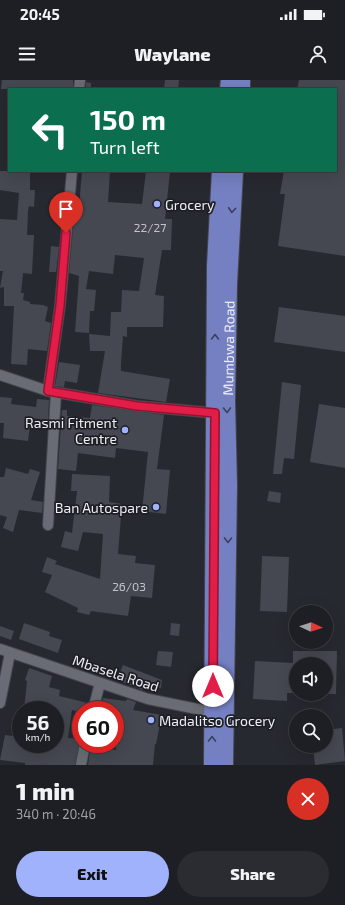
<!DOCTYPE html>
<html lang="en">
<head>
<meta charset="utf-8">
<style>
  body { margin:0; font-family:"Exo 2",sans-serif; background:#2a2c31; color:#f1f3f6; height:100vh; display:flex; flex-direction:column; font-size:15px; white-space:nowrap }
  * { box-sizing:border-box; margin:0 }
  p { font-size:13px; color:#a0a2a6 }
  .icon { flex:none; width:22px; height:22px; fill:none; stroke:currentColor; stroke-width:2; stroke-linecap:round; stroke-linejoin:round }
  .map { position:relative; height:685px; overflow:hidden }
  .side { display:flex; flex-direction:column; background:#1d1f24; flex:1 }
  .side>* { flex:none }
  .banner { position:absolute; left:8px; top:8px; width:329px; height:84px; border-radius:0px; box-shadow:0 4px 16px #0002,0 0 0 1px #3b3d41; background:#0b6e4f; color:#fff; overflow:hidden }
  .needle { width:26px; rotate:94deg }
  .tools { position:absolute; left:289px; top:525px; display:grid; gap:8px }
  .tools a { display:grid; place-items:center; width:44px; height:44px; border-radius:50%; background:#1d1f24; box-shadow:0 4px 16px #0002,0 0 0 1px #3b3d41; font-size:20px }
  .speed { position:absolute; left:12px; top:621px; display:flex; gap:8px; font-size:20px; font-weight:700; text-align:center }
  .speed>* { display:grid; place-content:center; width:52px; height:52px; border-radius:50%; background:#1d1f24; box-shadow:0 4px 16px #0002,0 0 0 1px #3b3d41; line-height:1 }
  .speed small { font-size:10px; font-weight:400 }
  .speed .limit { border:6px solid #d22; background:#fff; color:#111 }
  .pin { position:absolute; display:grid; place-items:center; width:34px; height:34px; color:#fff; margin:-41px -17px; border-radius:50% 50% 50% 0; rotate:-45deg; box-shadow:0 0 4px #0007 }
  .pin .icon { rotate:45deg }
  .me { position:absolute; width:44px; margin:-22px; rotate:0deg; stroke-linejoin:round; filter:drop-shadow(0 0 3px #0008) }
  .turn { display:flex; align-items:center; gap:14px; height:84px; padding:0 16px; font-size:18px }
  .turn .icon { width:52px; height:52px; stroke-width:2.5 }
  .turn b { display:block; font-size:28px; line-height:34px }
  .round { display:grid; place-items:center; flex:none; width:42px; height:42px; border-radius:21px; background:#2a2c31 }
  .summary { display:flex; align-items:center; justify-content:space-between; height:68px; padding:0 16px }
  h1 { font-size:24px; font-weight:800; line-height:30px }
  .action { display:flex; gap:8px; margin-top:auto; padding:8px 16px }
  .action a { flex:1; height:46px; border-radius:24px; background:#a1b2fd; color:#111; font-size:16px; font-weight:800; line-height:46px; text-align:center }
  .action a+a { background:#2a2c31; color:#f1f3f6 }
  .status { display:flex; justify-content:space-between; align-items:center; height:28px; padding:0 20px; background:#1d1f24; direction:ltr }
  .status svg { height:11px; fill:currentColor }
  header { display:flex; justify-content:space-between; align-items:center; height:52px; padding:0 16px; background:#1d1f24; font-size:18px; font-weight:800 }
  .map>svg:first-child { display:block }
  .building { fill:#454850 }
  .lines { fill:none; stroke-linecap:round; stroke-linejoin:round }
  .minor-casing { stroke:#45464d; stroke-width:12 }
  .primary-casing { stroke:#45464d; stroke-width:18 }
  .minor { stroke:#6a6c75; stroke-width:10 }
  .primary { stroke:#7480c1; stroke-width:16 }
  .oneway { stroke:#3b415c }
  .route-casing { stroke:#92132f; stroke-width:10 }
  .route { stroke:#e11d48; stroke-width:7 }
  .poi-dot { fill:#a1b2fd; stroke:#1d1f26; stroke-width:1.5 }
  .labels { text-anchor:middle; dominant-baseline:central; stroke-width:3.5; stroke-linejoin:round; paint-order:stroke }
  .number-label { font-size:12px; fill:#c3c4ca }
  .poi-label { font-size:14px; fill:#edeef3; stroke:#1d1f26; text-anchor:start }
  .street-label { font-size:14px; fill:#edeef3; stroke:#1d1f26 }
</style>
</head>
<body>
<div class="status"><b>20:45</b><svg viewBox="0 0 49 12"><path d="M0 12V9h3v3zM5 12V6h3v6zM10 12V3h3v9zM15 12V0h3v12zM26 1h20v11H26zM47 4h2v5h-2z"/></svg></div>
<header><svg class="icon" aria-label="menu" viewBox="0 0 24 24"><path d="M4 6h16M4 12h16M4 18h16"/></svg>Waylane<svg class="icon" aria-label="person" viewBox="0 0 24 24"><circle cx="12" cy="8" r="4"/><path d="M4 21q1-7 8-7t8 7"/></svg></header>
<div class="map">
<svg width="345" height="685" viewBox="0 0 345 685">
  <rect width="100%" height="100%" fill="#272930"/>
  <g class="building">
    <polygon points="2,0 73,0 73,9 1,9"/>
    <polygon points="165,0 179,0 178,9 164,9"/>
    <polygon points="299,0 345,0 345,176 278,166 285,114 280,114 284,91 336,91 336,9 297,9"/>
    <polygon points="86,2 91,3 91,9 86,9"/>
    <polygon points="0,91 30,91 30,110 35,110 34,127 29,126 28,131 27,155 34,155 32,194 23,193 21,213 24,213 23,220 30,222 30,224 43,225 48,227 45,241 51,243 47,271 28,269 27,285 11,284 14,226 4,226 4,207 0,208 3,191 0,191 0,139 17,140 19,113 0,110"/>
    <polygon points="82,91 110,91 108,122 142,124 146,91 170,92 165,139 172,139 171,170 162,170 155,215 164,216 163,247 127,247 127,257 123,256 121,284 121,291 170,299 166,322 98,313 105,271 90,271 89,254 110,256 111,232 121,232 122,210 139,211 144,178 115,175 113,194 89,191 86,209 96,210 94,231 90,231 89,253 75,252 79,196 69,193 75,127 79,127"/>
    <polygon points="51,166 59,167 56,192 49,192"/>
    <polygon points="279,227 345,236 345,272 274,262"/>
    <polygon points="59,282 80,285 77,303 65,301 64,307 55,306"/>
    <polygon points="282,302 301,305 294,379 284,378 282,394 273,394"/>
    <polygon points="0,317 12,318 11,324 36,327 37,319 49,320 48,340 31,338 28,361 3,358 4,343 0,343"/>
    <polygon points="319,324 345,328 345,388 310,382"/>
    <polygon points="92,325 164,335 157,389 170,390 166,434 142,431 148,372 116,368 115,378 78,373 76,391 58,389 62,330 67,330 67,336 90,338"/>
    <polygon points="6,388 28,394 30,389 40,392 31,420 43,422 42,433 19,430 13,452 3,448 7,437 0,435 0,397 4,397"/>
    <polygon points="72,394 110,396 109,422 122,424 118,474 136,476 135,483 155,485 152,518 131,516 128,536 91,531 89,535 77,532 78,528 45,512 52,495 42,492 47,477 57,481 55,484 100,499 103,454 83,452 78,471 61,467 65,451 72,453 77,411 71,411"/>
    <polygon points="269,411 281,413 280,423 267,421"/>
    <polygon points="262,476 289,477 287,532 260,531"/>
    <polygon points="24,543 50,552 49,556 62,560 58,573 19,559"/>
    <polygon points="171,543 180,544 179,556 170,555"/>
    <polygon points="0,546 14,551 11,560 0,556"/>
    <polygon points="158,571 173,572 171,587 156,585"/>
    <polygon points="293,571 337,571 336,614 326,614 326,584 296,584 296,613 287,613 287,621 253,619 255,581 293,583"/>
    <polygon points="123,585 162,600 161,608 144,606 143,610 117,600"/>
    <polygon points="29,588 52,596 49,607 60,610 59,616 88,623 87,630 80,630 80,632 72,630 68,658 81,659 75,685 25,685 25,683 0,680 5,655 21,657 21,664 55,664 55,630 24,630 27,601 25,600"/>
    <polygon points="103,618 126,621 127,619 136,622 133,630 162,635 156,664 155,664 153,685 88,685 91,664 92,666 116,670 116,663 119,664 123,636 115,634 115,630 100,630"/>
    <polygon points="342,648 345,681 315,685 313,666 326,666 326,650"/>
  </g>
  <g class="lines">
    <defs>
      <g id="minor">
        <polyline points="79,9 80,0"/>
        <polyline points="72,91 60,226 48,311 137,326 215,333"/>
        <polyline points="0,295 48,311"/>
        <polyline points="48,445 56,313"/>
        <polyline points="0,569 148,619 217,633"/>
        <polyline points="0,623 10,573"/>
        <polyline points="93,630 100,603"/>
        <polyline points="81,685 85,664"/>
      </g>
      <g id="primary">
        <polyline points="228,9 229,0"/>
        <polyline points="242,9 242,0"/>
        <polyline points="212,685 215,186 220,91"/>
        <path id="s1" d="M225,685L229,405L227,321L229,204L235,91"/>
      </g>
    </defs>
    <use href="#minor" class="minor-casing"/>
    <use href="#primary" class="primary-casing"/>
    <use href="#minor" class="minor"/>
    <use href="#primary" class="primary"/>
  </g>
  <defs><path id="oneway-chevron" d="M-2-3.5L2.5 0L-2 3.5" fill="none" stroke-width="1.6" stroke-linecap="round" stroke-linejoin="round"/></defs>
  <g class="oneway">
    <use href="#oneway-chevron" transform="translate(232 130) rotate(94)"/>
    <use href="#oneway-chevron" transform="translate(215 257) rotate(-90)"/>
    <use href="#oneway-chevron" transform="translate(227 330) rotate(89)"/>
    <use href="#oneway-chevron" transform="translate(228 460) rotate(91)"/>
    <use href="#oneway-chevron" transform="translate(212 659) rotate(-89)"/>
  </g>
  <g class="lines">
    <defs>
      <polyline id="route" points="66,153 60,226 48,311 137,326 215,333 213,606"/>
    </defs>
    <use href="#route" class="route-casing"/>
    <use href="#route" class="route"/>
  </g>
  <g class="poi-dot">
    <circle cx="157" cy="124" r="4"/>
    <circle cx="125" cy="350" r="4"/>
    <circle cx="156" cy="427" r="4"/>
    <circle cx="151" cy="640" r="4"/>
  </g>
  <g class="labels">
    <g class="number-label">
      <text x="150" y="147">22/27</text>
      <text x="129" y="506">26/03</text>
    </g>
    <g class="poi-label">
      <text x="165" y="124">Grocery</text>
      <text x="117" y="342" text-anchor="end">Rasmi Fitment<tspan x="117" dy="16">Centre</tspan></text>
      <text x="148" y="427" text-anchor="end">Ban Autospare</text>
      <text x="159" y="640">Madalitso Grocery</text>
    </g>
    <g class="street-label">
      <text stroke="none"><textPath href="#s1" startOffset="417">Mumbwa Road</textPath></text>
      <text transform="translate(116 593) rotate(18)">Mbasela Road</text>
    </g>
  </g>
</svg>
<div class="tools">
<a><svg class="needle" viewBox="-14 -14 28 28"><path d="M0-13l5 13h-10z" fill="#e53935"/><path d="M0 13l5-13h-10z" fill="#a0a2a6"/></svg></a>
<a><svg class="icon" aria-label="sound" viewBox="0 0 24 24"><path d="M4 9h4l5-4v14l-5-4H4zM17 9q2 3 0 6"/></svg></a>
<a><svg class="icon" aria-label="search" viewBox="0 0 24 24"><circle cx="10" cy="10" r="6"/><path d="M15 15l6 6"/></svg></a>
</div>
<div class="speed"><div>56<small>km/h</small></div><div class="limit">60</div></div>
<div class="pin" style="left:66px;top:153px;background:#d93025"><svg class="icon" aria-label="arrive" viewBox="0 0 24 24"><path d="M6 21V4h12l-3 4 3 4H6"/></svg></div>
<svg class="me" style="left:213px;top:606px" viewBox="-20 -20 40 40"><circle r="19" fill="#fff"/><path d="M0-13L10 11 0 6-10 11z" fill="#e11d48"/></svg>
<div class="banner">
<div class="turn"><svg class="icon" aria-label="left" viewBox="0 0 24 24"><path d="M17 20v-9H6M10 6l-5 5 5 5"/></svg><div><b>150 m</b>Turn left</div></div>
</div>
</div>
<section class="side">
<div class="summary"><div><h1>1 min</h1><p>340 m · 20:46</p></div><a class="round" style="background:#d93025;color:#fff"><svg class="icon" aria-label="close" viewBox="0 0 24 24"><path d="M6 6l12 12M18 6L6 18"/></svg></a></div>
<div class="action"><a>Exit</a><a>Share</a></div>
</section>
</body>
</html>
